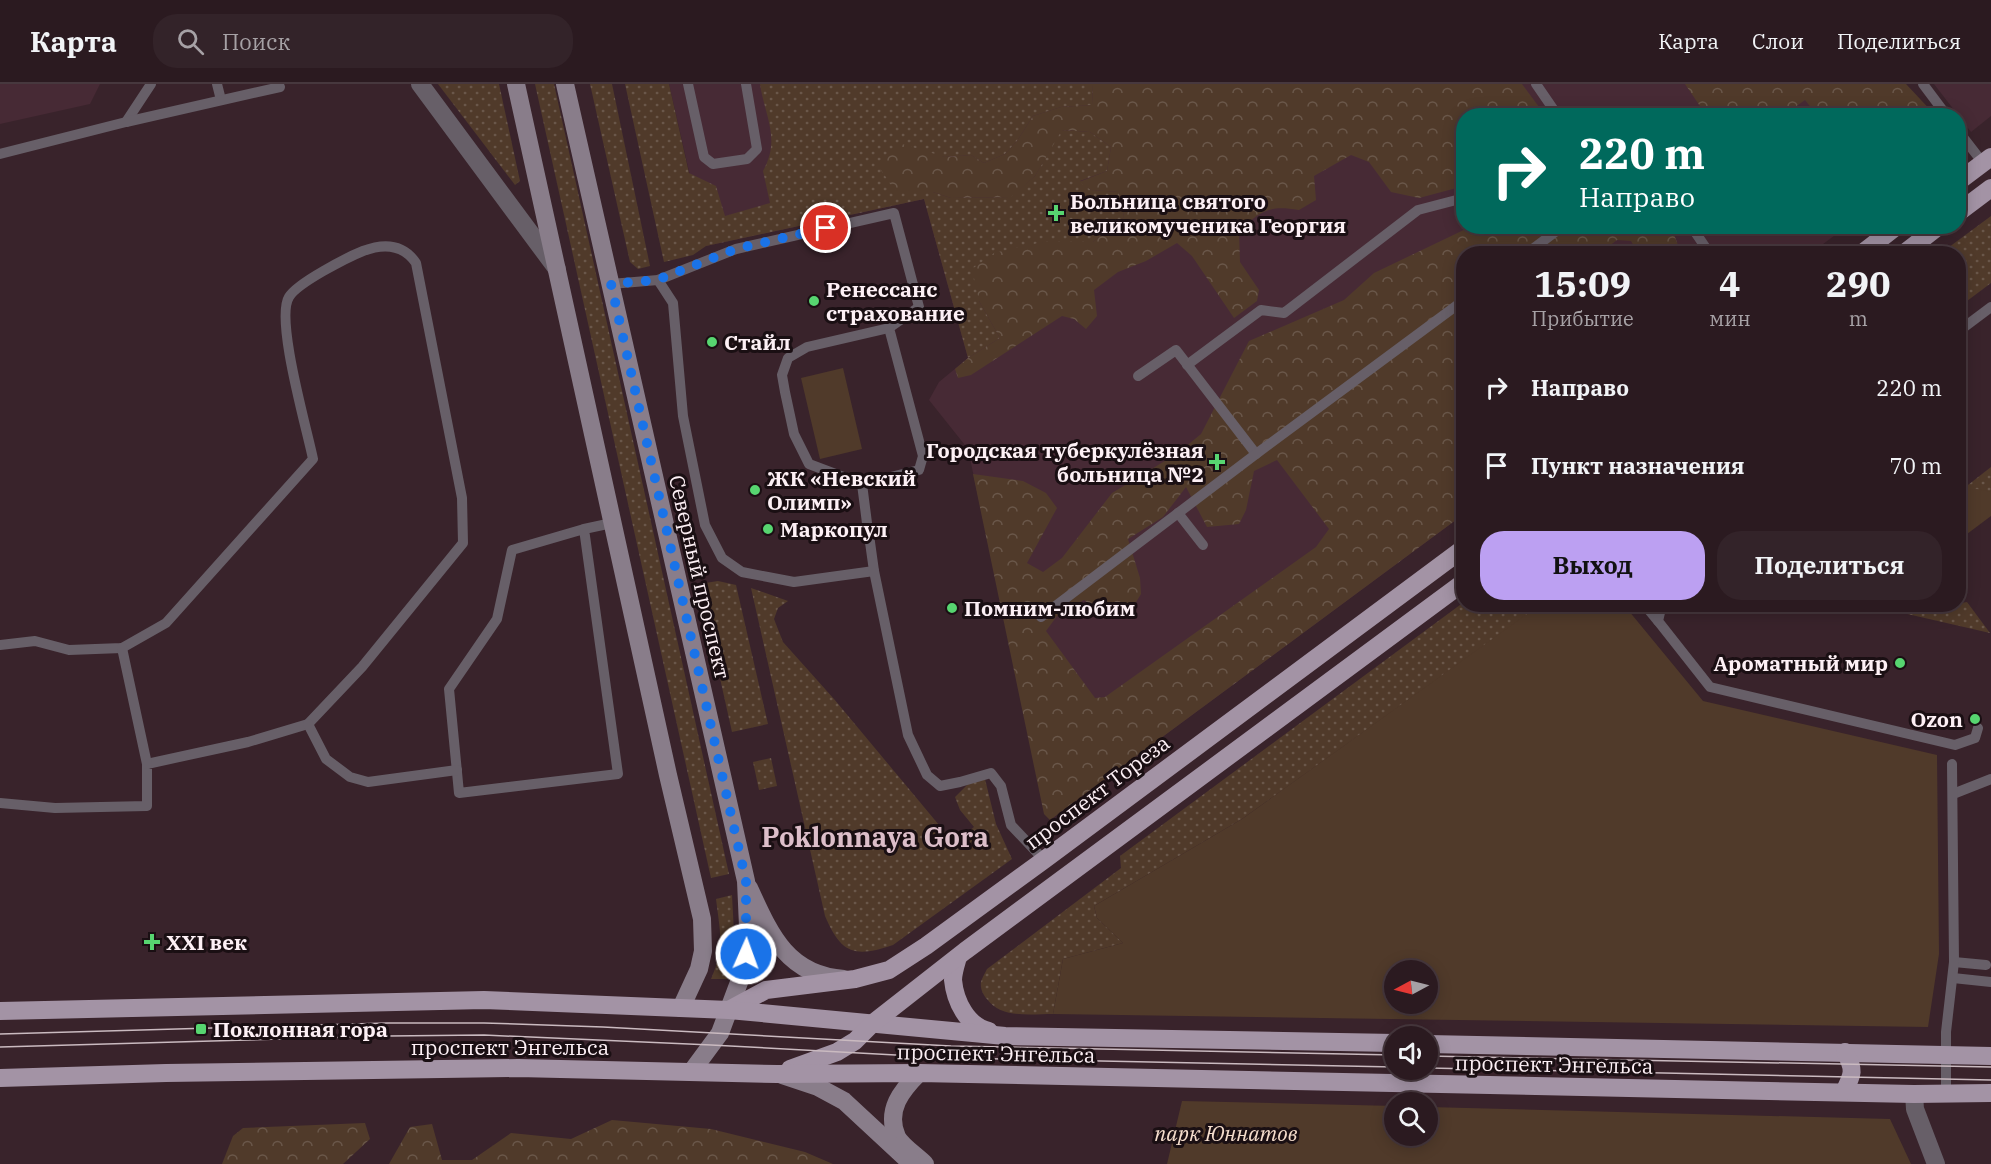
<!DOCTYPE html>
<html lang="ru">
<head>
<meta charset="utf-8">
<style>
  body { margin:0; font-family:"IBM Plex Serif",serif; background:#332329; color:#f1f3f6; height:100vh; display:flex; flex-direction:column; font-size:22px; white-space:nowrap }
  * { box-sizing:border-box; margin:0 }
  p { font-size:20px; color:#a6a1a5 }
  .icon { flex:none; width:33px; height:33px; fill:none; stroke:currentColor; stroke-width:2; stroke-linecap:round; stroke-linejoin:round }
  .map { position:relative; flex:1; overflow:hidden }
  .sheet { position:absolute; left:1456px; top:162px; width:510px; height:366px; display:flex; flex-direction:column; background:#2b1a20; border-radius:24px; box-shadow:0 3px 15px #0003,0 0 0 2px #47383e }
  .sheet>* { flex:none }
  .guide { position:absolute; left:1456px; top:24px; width:510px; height:126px; border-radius:24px; box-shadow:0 3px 15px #0003,0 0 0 2px #47383e; background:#00695c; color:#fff; overflow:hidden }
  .needle { width:39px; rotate:263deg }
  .fabs { position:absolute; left:1384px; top:876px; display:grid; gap:12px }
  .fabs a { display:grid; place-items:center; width:54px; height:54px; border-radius:50%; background:#2b1a20; box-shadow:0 3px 15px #0003,0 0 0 2px #47383e; font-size:30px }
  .pin { position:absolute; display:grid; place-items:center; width:51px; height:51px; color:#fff; margin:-26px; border:3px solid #fff; border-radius:50%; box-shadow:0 2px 6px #0007 }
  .me { position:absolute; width:66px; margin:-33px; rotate:2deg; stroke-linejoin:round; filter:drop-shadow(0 0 4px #0008) }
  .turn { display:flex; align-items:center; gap:21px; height:126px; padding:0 24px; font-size:27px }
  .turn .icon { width:78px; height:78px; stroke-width:2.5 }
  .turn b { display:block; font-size:42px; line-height:51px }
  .eta { display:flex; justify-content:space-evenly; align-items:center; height:102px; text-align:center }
  .eta b { font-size:36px; font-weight:700; line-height:42px }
  .button { display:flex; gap:12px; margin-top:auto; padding:12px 24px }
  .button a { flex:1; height:69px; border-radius:24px; background:#bca0f2; color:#111; font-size:24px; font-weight:700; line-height:69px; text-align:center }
  .button a+a { background:#332329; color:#f1f3f6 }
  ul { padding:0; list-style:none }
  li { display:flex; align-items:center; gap:18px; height:78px; padding:0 24px }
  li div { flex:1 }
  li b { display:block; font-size:22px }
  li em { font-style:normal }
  header { display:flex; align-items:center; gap:36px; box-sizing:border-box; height:84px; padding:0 30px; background:#2b1a20; border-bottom:2px solid #47383e }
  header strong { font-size:28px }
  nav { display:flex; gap:33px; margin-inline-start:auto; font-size:21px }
  .search { width:420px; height:54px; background:#332329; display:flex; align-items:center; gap:15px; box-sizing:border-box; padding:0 21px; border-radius:24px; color:#a6a1a5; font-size:22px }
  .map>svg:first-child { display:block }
  .built { fill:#472a35 }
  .grass { fill:url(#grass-dots) }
  .forest { fill:url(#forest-crowns); fill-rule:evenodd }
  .park { fill:#503a2a; fill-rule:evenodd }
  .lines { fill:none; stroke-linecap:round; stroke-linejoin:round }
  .lane { stroke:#675f68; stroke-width:10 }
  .street { stroke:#675f68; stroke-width:18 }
  .secondary { stroke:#897d8a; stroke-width:18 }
  .primary { stroke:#a393a5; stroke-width:18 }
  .tram { stroke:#cabac0; stroke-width:1.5 }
  .route { stroke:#1a73e8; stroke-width:10; stroke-dasharray:0 18 }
  .poi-dot { fill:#57d570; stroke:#1a0f13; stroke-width:2 }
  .labels { text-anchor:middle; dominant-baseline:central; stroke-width:6; stroke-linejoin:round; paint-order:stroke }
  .poi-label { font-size:21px; font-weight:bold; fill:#fdf0f5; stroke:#1a0f13; text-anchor:start }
  .street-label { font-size:21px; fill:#fdf0f5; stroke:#1a0f13 }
  .park-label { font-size:21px; font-style:italic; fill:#f6decd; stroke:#1a0f13 }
  .district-label { font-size:27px; font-weight:bold; fill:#dcbec9; stroke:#1a0f13 }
</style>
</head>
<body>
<header>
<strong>Карта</strong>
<div class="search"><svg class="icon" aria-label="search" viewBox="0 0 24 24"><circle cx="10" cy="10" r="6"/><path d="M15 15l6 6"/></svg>Поиск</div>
<nav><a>Карта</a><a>Слои</a><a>Поделиться</a></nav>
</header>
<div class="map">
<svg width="1991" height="1080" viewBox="0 0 1991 1080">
  <defs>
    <pattern id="grass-dots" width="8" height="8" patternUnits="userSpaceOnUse" patternTransform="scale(1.5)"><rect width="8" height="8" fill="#503a2a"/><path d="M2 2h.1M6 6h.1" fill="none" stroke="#6a574a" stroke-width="1.8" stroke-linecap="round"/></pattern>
    <pattern id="forest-crowns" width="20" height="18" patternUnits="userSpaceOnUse" patternTransform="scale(1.5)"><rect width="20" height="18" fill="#503a2a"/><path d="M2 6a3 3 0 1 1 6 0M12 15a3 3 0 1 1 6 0" fill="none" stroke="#6a574a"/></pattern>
  </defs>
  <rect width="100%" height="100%" fill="#39232b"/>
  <g class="built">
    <polygon points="0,0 100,0 90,20 0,40"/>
    <polygon points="669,0 1885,0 1909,31 1464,32 1464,142 1846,143 1811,169 1464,170 1464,430 1050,736 1037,690 968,365 929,316 939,298 968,274 924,115 706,162"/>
    <polygon points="1934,0 1991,0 1991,32 1971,48"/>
  </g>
  <g class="grass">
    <polygon points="438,0 499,0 520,97 515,101"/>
    <polygon points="535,0 554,0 729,790 711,794"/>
    <polygon points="590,0 612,0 650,182 638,185 630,178"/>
    <path d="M625,0H669L689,89L716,102L725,132L770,119L763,87C781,55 765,33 760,0H1093L1092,21L1061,23L1033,32L1017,57L1005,70L984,79L971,71L945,73L929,70L897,108H933L951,114L1010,113L1035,92L1061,46L1090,48L1111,63L1107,87L1080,97L1091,106L1119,108L1124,133L1093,158H1043L979,217L1000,254L968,274L924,115L706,162L693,171L664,178Z"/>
    <polygon points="1991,132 1991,199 1959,223 1959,170 1941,169"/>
    <polygon points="1991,383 1991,408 1963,417 1959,421 1959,408"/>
    <polygon points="718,497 736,501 768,640 732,648 699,500"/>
    <path d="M751,504L788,517L778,524L774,535L783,558L834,615L954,759L974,743L960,726L955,713L969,699L985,695L996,740L1012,775L893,861C855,874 841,870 825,832Z"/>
    <path d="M1464,518V520L1541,521L1242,735L1094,822L1097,834L1123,859L1063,875L1053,930C1032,930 1001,935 987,915C983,911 980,904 981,898C982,894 985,889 987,885L1121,784L1120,772Z"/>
    <polygon points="1967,518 1990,549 1903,529 1909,521 1945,522"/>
    <polygon points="771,674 777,702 759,706 753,678"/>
    <path d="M732,811L734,849L727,895H711C725,863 720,848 716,815Z"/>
  </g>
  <g class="forest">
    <path d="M1093,0H1522L1545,31L1464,32V102L1419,114L1391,108L1369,78L1351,71L1314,92L1316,116L1299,126C1268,121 1262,127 1239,146L1240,178L1259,206L1257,217L1234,234L1192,172L1177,159L1146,177L1118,188L1094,206L1097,232L1086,245L1074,235L1062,232L971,291L958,294L955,285L968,274L1000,254L979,217L972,185L994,169L1043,158H1093L1124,133L1119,108L1091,106L1079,98L1107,87L1111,63L1090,48L1062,46L1035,92L1011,113L951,114L933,108H897L877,81L902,60L945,73L971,71L984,79L1005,70L1017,57L1033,32L1061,23L1092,21Z"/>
    <polygon points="1685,0 1906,0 1935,31 1817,31 1805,16 1784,31 1706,31"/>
    <path d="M1570,142L1578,147L1586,142L1669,143L1672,145L1681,169H1638L1631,157L1617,156L1600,169L1464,170V430L1050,736L1044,730L973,390L1023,397L1046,409L1057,424L1027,479L1043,488L1062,474L1112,409L1178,369L1201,350L1249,257L1344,216L1374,189L1470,143ZM1277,376L1329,445L1316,463L1105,613L1095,614L1046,547L1057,532L1084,516L1106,533L1130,528L1141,510L1140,494L1128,455L1163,433L1186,403L1207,443L1239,440L1246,426L1254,387Z"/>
    <polygon points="612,1036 711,1045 805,1068 833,1080 389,1080 410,1043 432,1040 442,1076 472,1076 511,1049 571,1055"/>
    <polygon points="365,1039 370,1055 343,1080 222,1080 233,1052 243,1044"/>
  </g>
  <g class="park">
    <polygon points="843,284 862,365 820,375 801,294"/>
    <polygon points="1977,405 1991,408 1991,432 1959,456 1959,421 1970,406"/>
    <path d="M1541,520L1624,521L1703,617L1937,671L1939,870L1928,943L1053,930L1063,875L1123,859L1097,834L1094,822L1242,735ZM1428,886V920H1395V886Z"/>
    <polygon points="1182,1017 1395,1022 1395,1052 1428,1052 1428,1023 1890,1035 1911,1080 1167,1080"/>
  </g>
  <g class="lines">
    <g class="lane">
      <polyline points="217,0 221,16"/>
      <polyline points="688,0 704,73 713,80 747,75 757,65 746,0"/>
      <polyline points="1536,0 1558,32"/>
      <polyline points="1923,0 1947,32"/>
      <polyline points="126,38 151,0"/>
      <polyline points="1959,48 1983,79"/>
      <polyline points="0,70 126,38 280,3"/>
      <polyline points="1691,142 1710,170"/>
      <polyline points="1526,170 1563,142"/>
      <polyline points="658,196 673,219 683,332 705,441 722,474 742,488 794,498 874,487"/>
      <polyline points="611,200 658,196 736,165 894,129 919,223 889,244 923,372 919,386 862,400 867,439"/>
      <polyline points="1959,247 1991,223"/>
      <polyline points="1187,281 1261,226 1284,229 1418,126 1464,114"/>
      <polyline points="1138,292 1176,266 1256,370"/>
      <polyline points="862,400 809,380 794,350 785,308 782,291 788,274 807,263 889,244"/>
      <polyline points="1178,429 1203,461"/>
      <polyline points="584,445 512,466 497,535 449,605 459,709 618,690 584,445 612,439"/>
      <polyline points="869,451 874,487 908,651 927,691 940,702 960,698 991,689 1001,702 1011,741 1044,776"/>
      <polyline points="1644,520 1658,537"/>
      <polyline points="1662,520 1658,537 1710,603 1955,661 1975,654 1978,644"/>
      <polyline points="1041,533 1256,370 1464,216"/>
      <path d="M0,561L35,557L69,566L122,564L166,539L313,375C307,345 275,235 289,213C297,199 348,173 363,167C384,159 403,160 416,179L462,414L463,459L362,583L308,640L248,658L147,680V722L55,724L0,719"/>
      <polyline points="122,564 147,680"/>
      <polyline points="308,640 326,675 350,693 368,698 457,686"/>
      <polyline points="1953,710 1991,695"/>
      <polyline points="1954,878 1986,881"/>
      <polyline points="1953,894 1991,898"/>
      <polyline points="1946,1009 1946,948 1954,878 1952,680"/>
    </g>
    <g class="street">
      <polyline points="420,0 557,185"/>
      <polyline points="1914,1010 1915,1025 1936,1080"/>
    </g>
    <g class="secondary">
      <polyline points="516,0 668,691 702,835 703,867 699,885 681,924"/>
      <polyline points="565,0 746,797 748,842 744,885 720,949 692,987"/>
      <path d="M749,804C770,850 787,891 844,895"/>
      <path d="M919,989C902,1006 885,1026 897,1053C902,1062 917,1072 925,1080"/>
      <polyline points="782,991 818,1003 844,1017 912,1080"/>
    </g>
    <g class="primary">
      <polyline points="1959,97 1991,73"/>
      <polyline points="1959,128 1991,104"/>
      <polyline points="1861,170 1897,142"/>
      <polyline points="1903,170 1939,142"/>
      <path d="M958,873C956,880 953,889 953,896C955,917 967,942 989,947"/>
      <polyline points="729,926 766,906 855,895 889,886 926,862 1044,776 1464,464"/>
      <polyline points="0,927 484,916 729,926 1005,952 1395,959"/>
      <polyline points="1428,960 1991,972"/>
      <polyline points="790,985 837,968 855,957 873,939 965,867 1464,498"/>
      <polyline points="0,994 166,989 518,984 777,990 919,989 1914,1010 1991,1009"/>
      <path d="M1844,1008C1853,990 1855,986 1845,968"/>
    </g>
    <g class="tram">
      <polyline points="0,950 388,939 484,939 603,943 951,962 1395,971"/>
      <polyline points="0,963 388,952 484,951 711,961 951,974 1395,983"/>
      <polyline points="1428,972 1991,983"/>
      <polyline points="1428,984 1991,996"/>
    </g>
  </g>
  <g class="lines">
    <polyline class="route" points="746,870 746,797 611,200 657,196 736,165 826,144"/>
  </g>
  <g class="poi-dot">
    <path d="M1053 120h6v6h6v6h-6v6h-6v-6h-6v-6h6z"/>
    <circle cx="814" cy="217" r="6"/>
    <circle cx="712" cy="258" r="6"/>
    <path d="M1214 369h6v6h6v6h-6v6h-6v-6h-6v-6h6z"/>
    <circle cx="755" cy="406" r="6"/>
    <circle cx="768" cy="445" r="6"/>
    <circle cx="952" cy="524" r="6"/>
    <circle cx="1900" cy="579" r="6"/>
    <circle cx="1975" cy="635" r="6"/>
    <path d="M149 849h6v6h6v6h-6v6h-6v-6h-6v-6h6z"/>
    <rect x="195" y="939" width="12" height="12" rx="3"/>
  </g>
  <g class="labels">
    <g class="poi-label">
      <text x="1070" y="117">Больница святого<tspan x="1070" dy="24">великомученика Георгия</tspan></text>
      <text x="826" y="205">Ренессанс<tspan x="826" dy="24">страхование</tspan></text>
      <text x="724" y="258">Стайл</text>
      <text x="1204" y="366" text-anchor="end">Городская туберкулёзная<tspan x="1204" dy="24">больница №2</tspan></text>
      <text x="767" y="394">ЖК «Невский<tspan x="767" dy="24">Олимп»</tspan></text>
      <text x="780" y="445">Маркопул</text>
      <text x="964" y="524">Помним-любим</text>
      <text x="1888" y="579" text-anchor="end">Ароматный мир</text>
      <text x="1963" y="635" text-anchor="end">Ozon</text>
      <text x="166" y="858">XXI век</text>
      <text x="213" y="945">Поклонная гора</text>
    </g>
    <g class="street-label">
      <text transform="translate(700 493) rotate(77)">Северный проспект</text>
      <text transform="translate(1097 708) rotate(-37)">проспект Тореза</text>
      <text x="510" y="963">проспект Энгельса</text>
      <text transform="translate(996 969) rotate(1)">проспект Энгельса</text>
      <text transform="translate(1554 980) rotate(1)">проспект Энгельса</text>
    </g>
    <g class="park-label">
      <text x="1226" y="1049">парк Юннатов</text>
    </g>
    <g class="district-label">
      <text x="875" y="752">Poklonnaya Gora</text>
    </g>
  </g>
</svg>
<div class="fabs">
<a><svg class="needle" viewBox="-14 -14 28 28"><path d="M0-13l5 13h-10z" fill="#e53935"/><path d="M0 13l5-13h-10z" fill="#a6a1a5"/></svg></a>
<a><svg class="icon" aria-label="sound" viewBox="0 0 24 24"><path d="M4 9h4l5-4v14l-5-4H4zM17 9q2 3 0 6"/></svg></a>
<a><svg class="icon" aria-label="search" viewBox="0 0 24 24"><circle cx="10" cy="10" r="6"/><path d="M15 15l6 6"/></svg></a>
</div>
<div class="pin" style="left:826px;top:144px;background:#d93025"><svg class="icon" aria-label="arrive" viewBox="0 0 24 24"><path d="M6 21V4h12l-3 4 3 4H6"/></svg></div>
<svg class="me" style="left:746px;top:870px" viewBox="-20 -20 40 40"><circle r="17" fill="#1a73e8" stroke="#fff" stroke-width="3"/><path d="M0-11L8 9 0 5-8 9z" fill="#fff"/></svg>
<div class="guide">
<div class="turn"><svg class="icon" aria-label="right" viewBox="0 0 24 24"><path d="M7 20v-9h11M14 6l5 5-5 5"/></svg><div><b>220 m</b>Направо</div></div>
</div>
<section class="sheet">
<div class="eta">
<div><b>15:09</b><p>Прибытие</p></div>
<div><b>4</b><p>мин</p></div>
<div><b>290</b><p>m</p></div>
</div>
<ul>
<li><svg class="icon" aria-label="right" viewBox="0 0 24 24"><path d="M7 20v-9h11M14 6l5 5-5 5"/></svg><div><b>Направо</b></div><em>220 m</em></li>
<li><svg class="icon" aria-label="arrive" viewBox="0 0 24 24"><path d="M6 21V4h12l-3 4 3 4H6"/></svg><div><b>Пункт назначения</b></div><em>70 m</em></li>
</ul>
<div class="button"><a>Выход</a><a>Поделиться</a></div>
</section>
</div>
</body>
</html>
